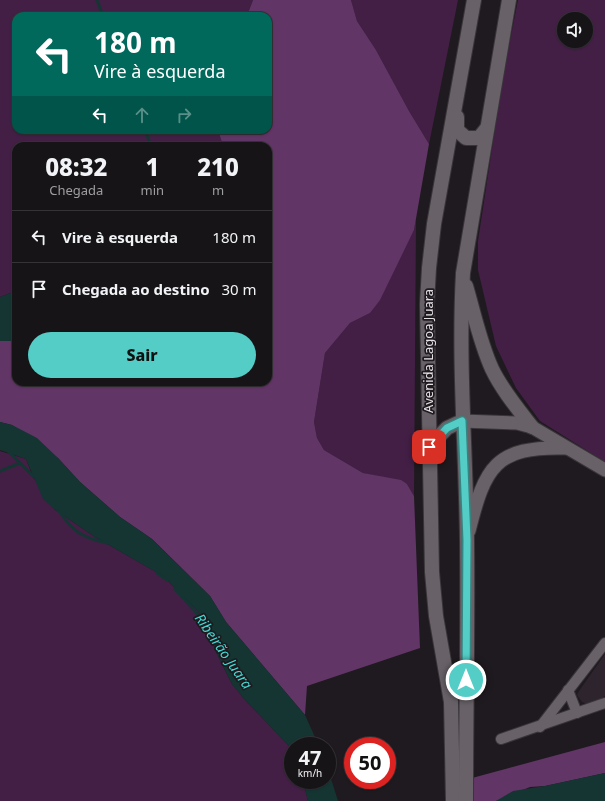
<!DOCTYPE html>
<html lang="pt">
<head>
<meta charset="utf-8">
<style>
  body { margin:0; font-family:"Noto Sans",sans-serif; background:#242124; color:#f1f3f6; height:100vh; display:flex; flex-direction:column; font-size:15px; white-space:nowrap }
  * { box-sizing:border-box; margin:0 }
  p { font-size:13px; color:#9e9ea1 }
  .icon { flex:none; width:22px; height:22px; fill:none; stroke:currentColor; stroke-width:2; stroke-linecap:round; stroke-linejoin:round }
  .map { position:relative; flex:1; overflow:hidden }
  .drawer { position:absolute; left:12px; top:142px; width:260px; height:244px; display:flex; flex-direction:column; background:#171417; border-radius:12px; box-shadow:0 1px 3px #0004,0 0 0 1px #363336 }
  .drawer>* { flex:none }
  .hud { position:absolute; left:12px; top:12px; width:260px; height:122px; border-radius:12px; box-shadow:0 1px 3px #0004,0 0 0 1px #363336; background:#00695c; color:#fff; overflow:hidden }
  .tools { position:absolute; left:557px; top:12px; display:grid; gap:8px }
  .tools a { display:grid; place-items:center; width:36px; height:36px; border-radius:50%; background:#171417; box-shadow:0 1px 3px #0004,0 0 0 1px #363336; font-size:20px }
  .speed { position:absolute; left:284px; top:737px; display:flex; gap:8px; font-size:20px; font-weight:700; text-align:center }
  .speed>* { display:grid; place-content:center; width:52px; height:52px; border-radius:50%; background:#171417; box-shadow:0 1px 3px #0004,0 0 0 1px #363336; line-height:1 }
  .speed small { font-size:10px; font-weight:400 }
  .speed .limit { border:6px solid #d22; background:#fff; color:#111 }
  .pin { position:absolute; display:grid; place-items:center; width:34px; height:34px; color:#fff; margin:-17px; border-radius:8px; box-shadow:0 2px 6px #0006 }
  .me { position:absolute; width:44px; margin:-22px; rotate:0deg; stroke-linejoin:round; filter:drop-shadow(0 0 3px #0008) }
  .turn { display:flex; align-items:center; gap:14px; height:84px; padding:0 16px; font-size:18px }
  .turn .icon { width:52px; height:52px; stroke-width:2.5 }
  .turn b { display:block; font-size:28px; line-height:34px }
  .lanes { display:flex; align-items:center; height:38px; padding:0 16px; background:#0003; justify-content:center; gap:20px; direction:ltr }
  .lanes .off { opacity:.35 }
  .eta { display:flex; justify-content:space-evenly; align-items:center; height:68px; text-align:center }
  .eta b { font-size:24px; font-weight:800; line-height:28px }
  .cta { display:flex; gap:8px; margin-top:auto; padding:8px 16px }
  .cta a { flex:1; height:46px; border-radius:24px; background:#54cdc7; color:#111; font-size:16px; font-weight:800; line-height:46px; text-align:center }
  ul { padding:0; list-style:none }
  li { display:flex; align-items:center; gap:12px; height:52px; padding:0 16px; border-top:1px solid #363336 }
  li div { flex:1 }
  li b { display:block; font-size:15px }
  li em { font-style:normal }
  .map>svg:first-child { display:block }
  .built { fill:#2d242d }
  .green { fill:#431f46; fill-rule:evenodd }
  .forest { fill:#613565 }
  .water { fill:#153533 }
  .lines { fill:none; stroke-linecap:round; stroke-linejoin:round }
  .stream { stroke:#153533; stroke-width:3 }
  .minor-casing { stroke:#393539; stroke-width:12 }
  .tertiary-casing { stroke:#393539; stroke-width:15 }
  .secondary-casing { stroke:#393539; stroke-width:16 }
  .minor { stroke:#686268; stroke-width:10 }
  .tertiary { stroke:#686268; stroke-width:13 }
  .secondary { stroke:#686268; stroke-width:14 }
  .route-casing { stroke:#378581; stroke-width:10 }
  .route { stroke:#54cdc7; stroke-width:7 }
  .labels { text-anchor:middle; dominant-baseline:central; stroke-width:3.5; stroke-linejoin:round; paint-order:stroke }
  .street-label { font-size:13px; fill:#e4e1e4; stroke:#1f1a1f }
  .water-label { font-size:14px; font-style:italic; fill:#42d9d2; stroke:#1f1a1f }
</style>
</head>
<body>
<div class="map">
<svg width="605" height="801" viewBox="0 0 605 801">
  <rect width="100%" height="100%" fill="#1f1a1f"/>
  <polygon class="built" points="605,654 605,696 594,703 588,704 582,702 577,695 579,691"/>
  <g class="green">
    <polygon points="0,0 253,0 248,13 244,16 16,16 16,130 218,130 223,146 16,146 16,291 0,297"/>
    <polygon points="351,0 458,0 429,144 409,111 376,50 357,21"/>
    <path d="M518,0H605V462L540,421L516,388L496,346L478,270V241L503,76ZM564,19H586V41H564Z"/>
    <polygon points="416,218 414,496 407,484 363,473 324,450 317,438 314,422 325,353 350,323 370,313 414,230"/>
    <polygon points="0,451 26,459 33,477 54,509 95,537 163,576 198,611 218,656 232,684 246,701 290,747 293,754 293,780 303,780 308,801 0,801"/>
  </g>
  <g class="forest">
    <polygon points="253,0 351,0 357,21 376,50 409,111 429,144 414,230 380,300 370,313 350,323 325,353 314,422 317,438 324,450 363,473 401,480 407,484 414,496 420,648 307,686 305,715 226,622 210,596 152,539 120,517 80,482 58,458 12,425 0,422 0,341 16,341 16,382 268,382 268,146 223,146 218,130 268,130 268,16 244,16 248,13"/>
    <polygon points="605,742 605,773 545,786 530,787 496,801 471,801 472,778"/>
  </g>
  <g class="water">
    <polygon points="16,291 16,341 0,341 0,297"/>
    <polygon points="0,422 12,425 37,438 58,458 80,482 120,517 152,539 210,596 226,622 305,715 319,746 293,746 293,754 290,747 246,701 232,684 218,656 198,611 163,576 95,537 54,509 43,499 26,459 0,450"/>
    <polygon points="327,766 338,801 308,801 303,780 327,780"/>
    <polygon points="605,773 605,801 496,801 513,791 545,786"/>
  </g>
  <g class="lines">
    <g class="stream">
      <polyline points="97,0 103,16"/>
      <polyline points="145,130 151,146"/>
      <polyline points="8,451 33,476"/>
      <polyline points="0,471 20,463"/>
      <path d="M59,511C73,532 83,538 107,543"/>
      <polyline points="157,573 167,580"/>
      <polyline points="175,589 202,619"/>
    </g>
    <defs>
      <g id="minor">
        <polyline points="568,690 577,713"/>
        <polyline points="540,727 605,643"/>
        <polyline points="501,739 605,703"/>
      </g>
      <g id="tertiary">
        <polyline points="462,421 517,423 532,427 605,470"/>
        <path d="M469,531C485,467 495,446 566,448"/>
      </g>
      <g id="secondary">
        <polyline points="457,117 457,130 466,138 479,138 487,128"/>
        <path d="M466,286C474,313 480,343 492,369C502,390 518,409 532,427"/>
        <polyline points="429,447 447,428 462,421"/>
        <polyline points="453,801 451,702 436,616 432,572 427,304 429,268 434,224 474,0"/>
        <path d="M466,801C466,714 468,628 467,541C466,452 458,363 463,273L509,0"/>
      </g>
    </defs>
    <use href="#minor" class="minor-casing"/>
    <use href="#tertiary" class="tertiary-casing"/>
    <use href="#secondary" class="secondary-casing"/>
    <use href="#minor" class="minor"/>
    <use href="#tertiary" class="tertiary"/>
    <use href="#secondary" class="secondary"/>
  </g>
  <g class="lines">
    <defs>
      <polyline id="route" points="429,447 447,428 462,421 467,540 466,680"/>
    </defs>
    <use href="#route" class="route-casing"/>
    <use href="#route" class="route"/>
  </g>
  <g class="labels">
    <g class="street-label">
      <text transform="translate(428 351) rotate(-90)">Avenida Lagoa Juara</text>
    </g>
    <g class="water-label">
      <text transform="translate(224 651) rotate(55)">Ribeirão Juara</text>
    </g>
  </g>
</svg>
<div class="tools">
<a><svg class="icon" aria-label="sound" viewBox="0 0 24 24"><path d="M4 9h4l5-4v14l-5-4H4zM17 9q2 3 0 6"/></svg></a>
</div>
<div class="speed"><div>47<small>km/h</small></div><div class="limit">50</div></div>
<div class="pin" style="left:429px;top:447px;background:#d93025"><svg class="icon" aria-label="arrive" viewBox="0 0 24 24"><path d="M6 21V4h12l-3 4 3 4H6"/></svg></div>
<svg class="me" style="left:466px;top:680px" viewBox="-20 -20 40 40"><circle r="17" fill="#54cdc7" stroke="#fff" stroke-width="3"/><path d="M0-11L8 9 0 5-8 9z" fill="#fff"/></svg>
<div class="hud">
<div class="turn"><svg class="icon" aria-label="left" viewBox="0 0 24 24"><path d="M17 20v-9H6M10 6l-5 5 5 5"/></svg><div><b>180 m</b>Vire à esquerda</div></div>
<div class="lanes"><svg class="icon" aria-label="left" viewBox="0 0 24 24"><path d="M17 20v-9H6M10 6l-5 5 5 5"/></svg><svg class="icon off" aria-label="ahead" viewBox="0 0 24 24"><path d="M12 20V5M6 11l6-6 6 6"/></svg><svg class="icon off" aria-label="right" viewBox="0 0 24 24"><path d="M7 20v-9h11M14 6l5 5-5 5"/></svg></div>
</div>
<section class="drawer">
<div class="eta">
<div><b>08:32</b><p>Chegada</p></div>
<div><b>1</b><p>min</p></div>
<div><b>210</b><p>m</p></div>
</div>
<ul>
<li><svg class="icon" aria-label="left" viewBox="0 0 24 24"><path d="M17 20v-9H6M10 6l-5 5 5 5"/></svg><div><b>Vire à esquerda</b></div><em>180 m</em></li>
<li><svg class="icon" aria-label="arrive" viewBox="0 0 24 24"><path d="M6 21V4h12l-3 4 3 4H6"/></svg><div><b>Chegada ao destino</b></div><em>30 m</em></li>
</ul>
<div class="cta"><a>Sair</a></div>
</section>
</div>
</body>
</html>
